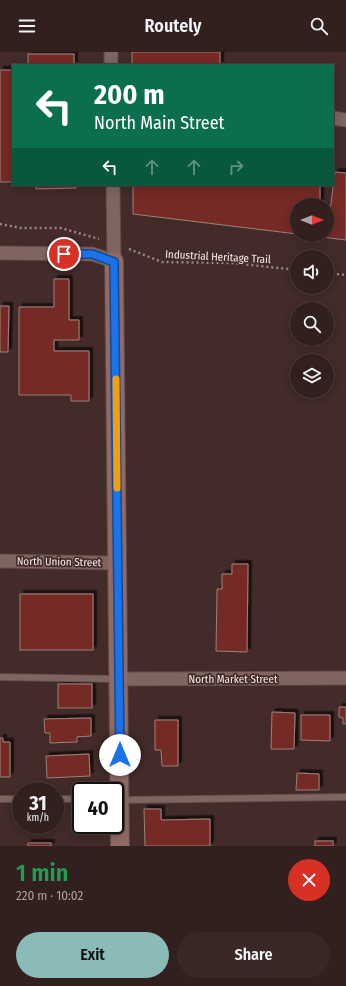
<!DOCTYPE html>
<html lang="en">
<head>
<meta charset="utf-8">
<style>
  body { margin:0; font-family:"Fira Sans Condensed",sans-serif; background:#3a2827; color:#f1f3f6; height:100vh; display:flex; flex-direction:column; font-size:15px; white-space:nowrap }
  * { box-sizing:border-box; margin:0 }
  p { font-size:13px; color:#a8a3a4 }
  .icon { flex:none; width:22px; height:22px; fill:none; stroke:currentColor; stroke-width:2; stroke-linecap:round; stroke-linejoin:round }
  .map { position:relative; height:794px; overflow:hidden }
  .side { display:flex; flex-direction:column; background:#32201e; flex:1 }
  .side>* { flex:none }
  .hud { position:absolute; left:12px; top:12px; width:322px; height:122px; border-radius:0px; box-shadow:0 2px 10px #0003,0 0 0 1px #4d3e3c; background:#0b6e4f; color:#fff; overflow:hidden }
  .needle { width:26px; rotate:90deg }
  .fabs { position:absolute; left:290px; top:146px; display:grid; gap:8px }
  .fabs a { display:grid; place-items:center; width:44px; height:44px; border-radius:50%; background:#32201e; box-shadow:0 2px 10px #0003,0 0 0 1px #4d3e3c; font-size:20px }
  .speed { position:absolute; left:12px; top:730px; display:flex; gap:8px; font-size:20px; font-weight:700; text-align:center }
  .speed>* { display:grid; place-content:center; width:52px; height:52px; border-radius:50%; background:#32201e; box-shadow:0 2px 10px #0003,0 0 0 1px #4d3e3c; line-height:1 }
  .speed small { font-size:10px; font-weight:400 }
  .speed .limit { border:2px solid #111; border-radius:6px; background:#fff; color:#111 }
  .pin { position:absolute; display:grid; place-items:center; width:34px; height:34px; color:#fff; margin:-17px; border:2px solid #fff; border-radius:50%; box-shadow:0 1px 4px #0007 }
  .me { position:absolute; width:44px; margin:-22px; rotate:0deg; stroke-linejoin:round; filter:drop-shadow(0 0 3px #0008) }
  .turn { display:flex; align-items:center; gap:14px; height:84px; padding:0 16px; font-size:18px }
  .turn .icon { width:52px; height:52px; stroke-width:2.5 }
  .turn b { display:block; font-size:28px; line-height:34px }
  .lanes { display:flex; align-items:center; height:38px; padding:0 16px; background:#0003; justify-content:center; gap:20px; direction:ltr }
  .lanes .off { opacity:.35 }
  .round { display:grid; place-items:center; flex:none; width:42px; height:42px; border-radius:21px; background:#3a2827 }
  .overview { display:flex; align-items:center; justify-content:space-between; height:68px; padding:0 16px }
  h1 { font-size:24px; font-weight:600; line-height:30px; color:#1e9e55 }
  .button { display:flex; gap:8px; margin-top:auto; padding:8px 16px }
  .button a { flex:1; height:46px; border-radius:24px; background:#8bbbb9; color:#111; font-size:16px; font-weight:600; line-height:46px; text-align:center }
  .button a+a { background:#3a2827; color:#f1f3f6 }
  header { display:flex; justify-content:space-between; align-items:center; height:52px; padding:0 16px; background:#32201e; font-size:18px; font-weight:600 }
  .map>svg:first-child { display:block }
  .building { fill:#742c25; stroke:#9b807b; filter:url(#shadow) }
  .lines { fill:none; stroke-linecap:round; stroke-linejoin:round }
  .lane-casing { stroke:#5e4b48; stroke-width:8 }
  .street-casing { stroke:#5e4b48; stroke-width:15 }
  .secondary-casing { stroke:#5e4b48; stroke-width:20 }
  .path { stroke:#9c8986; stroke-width:2.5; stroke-dasharray:2 3; stroke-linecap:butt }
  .lane { stroke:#7f6460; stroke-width:6 }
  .street { stroke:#7f6460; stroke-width:13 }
  .secondary { stroke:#926a64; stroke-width:18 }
  .route-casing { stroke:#114b97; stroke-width:10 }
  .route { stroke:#1a73e8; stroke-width:7 }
  .slow { stroke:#f59e0b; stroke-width:7 }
  .labels { text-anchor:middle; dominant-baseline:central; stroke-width:3.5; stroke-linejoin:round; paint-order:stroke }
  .street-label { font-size:11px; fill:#f8e9e6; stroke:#422b28 }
</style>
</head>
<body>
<header><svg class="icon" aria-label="menu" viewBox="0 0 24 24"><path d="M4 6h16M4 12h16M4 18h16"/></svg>Routely<svg class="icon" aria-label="search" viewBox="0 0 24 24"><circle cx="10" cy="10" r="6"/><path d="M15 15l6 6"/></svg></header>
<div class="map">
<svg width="346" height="794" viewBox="0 0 346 794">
  <defs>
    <filter id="shadow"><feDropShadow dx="3.5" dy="-3.5" stdDeviation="0" flood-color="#0009"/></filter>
  </defs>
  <rect width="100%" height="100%" fill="#422b28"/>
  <g class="building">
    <rect x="132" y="0" width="88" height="13"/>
    <rect x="28" y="2" width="46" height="11"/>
    <rect x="0" y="18" width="13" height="112"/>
    <polygon points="335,120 346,121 346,188 305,183 327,183"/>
    <polygon points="36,133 76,133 76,136 36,137"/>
    <polygon points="133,133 320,133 320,153 297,153 297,182 133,162"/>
    <polygon points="54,227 69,227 69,268 79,268 79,288 54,288 54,299 89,299 89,349 71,349 71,343 19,343 19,255 54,255"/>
    <polygon points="0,254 9,254 8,300 0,300"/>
    <polygon points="232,512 248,512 247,600 216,599 217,537 222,537 222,522 232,522"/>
    <rect x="20" y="542" width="73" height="56"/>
    <rect x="58" y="632" width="34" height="24"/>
    <polygon points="339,655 346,655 346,672 343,672 343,666 339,665"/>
    <polygon points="272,660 295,661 294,697 271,697"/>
    <polygon points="301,663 330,663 330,689 301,688"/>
    <polygon points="91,666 91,684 77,685 77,690 50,691 50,681 45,681 44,667"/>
    <polygon points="155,668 178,668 178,714 162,714 161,698 155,698"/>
    <polygon points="0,686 3,686 3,690 10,690 10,725 0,725"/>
    <polygon points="89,702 90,724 47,726 46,704"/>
    <polygon points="297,721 319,722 319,738 296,738"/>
    <polygon points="144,757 161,757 161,768 210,767 210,794 145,794"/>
    <rect x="315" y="789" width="18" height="5"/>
    <rect x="28" y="791" width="23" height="3"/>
  </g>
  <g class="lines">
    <defs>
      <g id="lane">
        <polyline points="0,625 116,627"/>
        <polyline points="0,747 21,747"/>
        <polyline points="55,747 81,747"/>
        <polyline points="122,748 346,745"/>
      </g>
      <g id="street">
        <polyline points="111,0 111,13"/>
        <polyline points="333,66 346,68"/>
        <polyline points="0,201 92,202 114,209 113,133"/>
        <polyline points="0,509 117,511"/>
        <polyline points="120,627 346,626"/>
      </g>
      <polyline id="secondary" points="114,209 120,794"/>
    </defs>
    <use href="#lane" class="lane-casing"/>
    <use href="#street" class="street-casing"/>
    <use href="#secondary" class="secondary-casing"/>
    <g class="path">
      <polyline points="0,172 21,176 61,176 99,187"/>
      <polyline points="129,197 162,210 232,211 297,218"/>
      <polyline points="327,221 346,223"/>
    </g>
    <use href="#lane" class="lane"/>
    <use href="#street" class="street"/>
    <use href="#secondary" class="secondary"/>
  </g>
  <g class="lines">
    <defs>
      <polyline id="route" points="64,202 92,202 114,210 120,703"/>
    </defs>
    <use href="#route" class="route-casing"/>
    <use href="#route" class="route"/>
    <polyline class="slow" points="116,327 117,436"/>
  </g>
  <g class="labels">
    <g class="street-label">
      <text transform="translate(218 205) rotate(3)">Industrial Heritage Trail</text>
      <text transform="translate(59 510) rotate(1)">North Union Street</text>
      <text x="233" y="627">North Market Street</text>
    </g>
  </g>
</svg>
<div class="fabs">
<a><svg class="needle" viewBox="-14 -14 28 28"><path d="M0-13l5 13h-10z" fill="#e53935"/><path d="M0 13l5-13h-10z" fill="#a8a3a4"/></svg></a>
<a><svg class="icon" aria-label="sound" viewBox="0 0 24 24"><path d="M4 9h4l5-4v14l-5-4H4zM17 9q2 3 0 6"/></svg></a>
<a><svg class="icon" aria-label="search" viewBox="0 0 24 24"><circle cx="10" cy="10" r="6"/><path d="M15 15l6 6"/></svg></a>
<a><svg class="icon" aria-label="layers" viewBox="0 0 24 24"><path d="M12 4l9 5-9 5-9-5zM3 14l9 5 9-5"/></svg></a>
</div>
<div class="speed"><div>31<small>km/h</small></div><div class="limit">40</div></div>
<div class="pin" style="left:64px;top:202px;background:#d93025"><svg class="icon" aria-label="arrive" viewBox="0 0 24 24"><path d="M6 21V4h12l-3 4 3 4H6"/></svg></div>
<svg class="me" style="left:120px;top:703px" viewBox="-20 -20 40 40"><circle r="19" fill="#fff"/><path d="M0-13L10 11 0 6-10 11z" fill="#1a73e8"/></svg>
<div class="hud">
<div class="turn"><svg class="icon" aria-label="left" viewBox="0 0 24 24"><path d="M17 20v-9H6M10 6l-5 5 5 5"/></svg><div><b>200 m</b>North Main Street</div></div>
<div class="lanes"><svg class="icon" aria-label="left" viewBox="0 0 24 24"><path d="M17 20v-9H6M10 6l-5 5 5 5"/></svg><svg class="icon off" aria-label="ahead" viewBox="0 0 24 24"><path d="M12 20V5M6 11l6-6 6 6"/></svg><svg class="icon off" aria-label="ahead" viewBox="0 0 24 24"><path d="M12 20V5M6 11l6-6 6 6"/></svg><svg class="icon off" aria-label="right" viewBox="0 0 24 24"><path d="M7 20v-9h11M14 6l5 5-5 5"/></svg></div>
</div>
</div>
<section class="side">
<div class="overview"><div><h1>1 min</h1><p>220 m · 10:02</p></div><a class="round" style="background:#d93025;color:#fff"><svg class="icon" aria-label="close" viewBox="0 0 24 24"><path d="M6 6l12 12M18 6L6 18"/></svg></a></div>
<div class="button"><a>Exit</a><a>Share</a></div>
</section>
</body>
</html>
